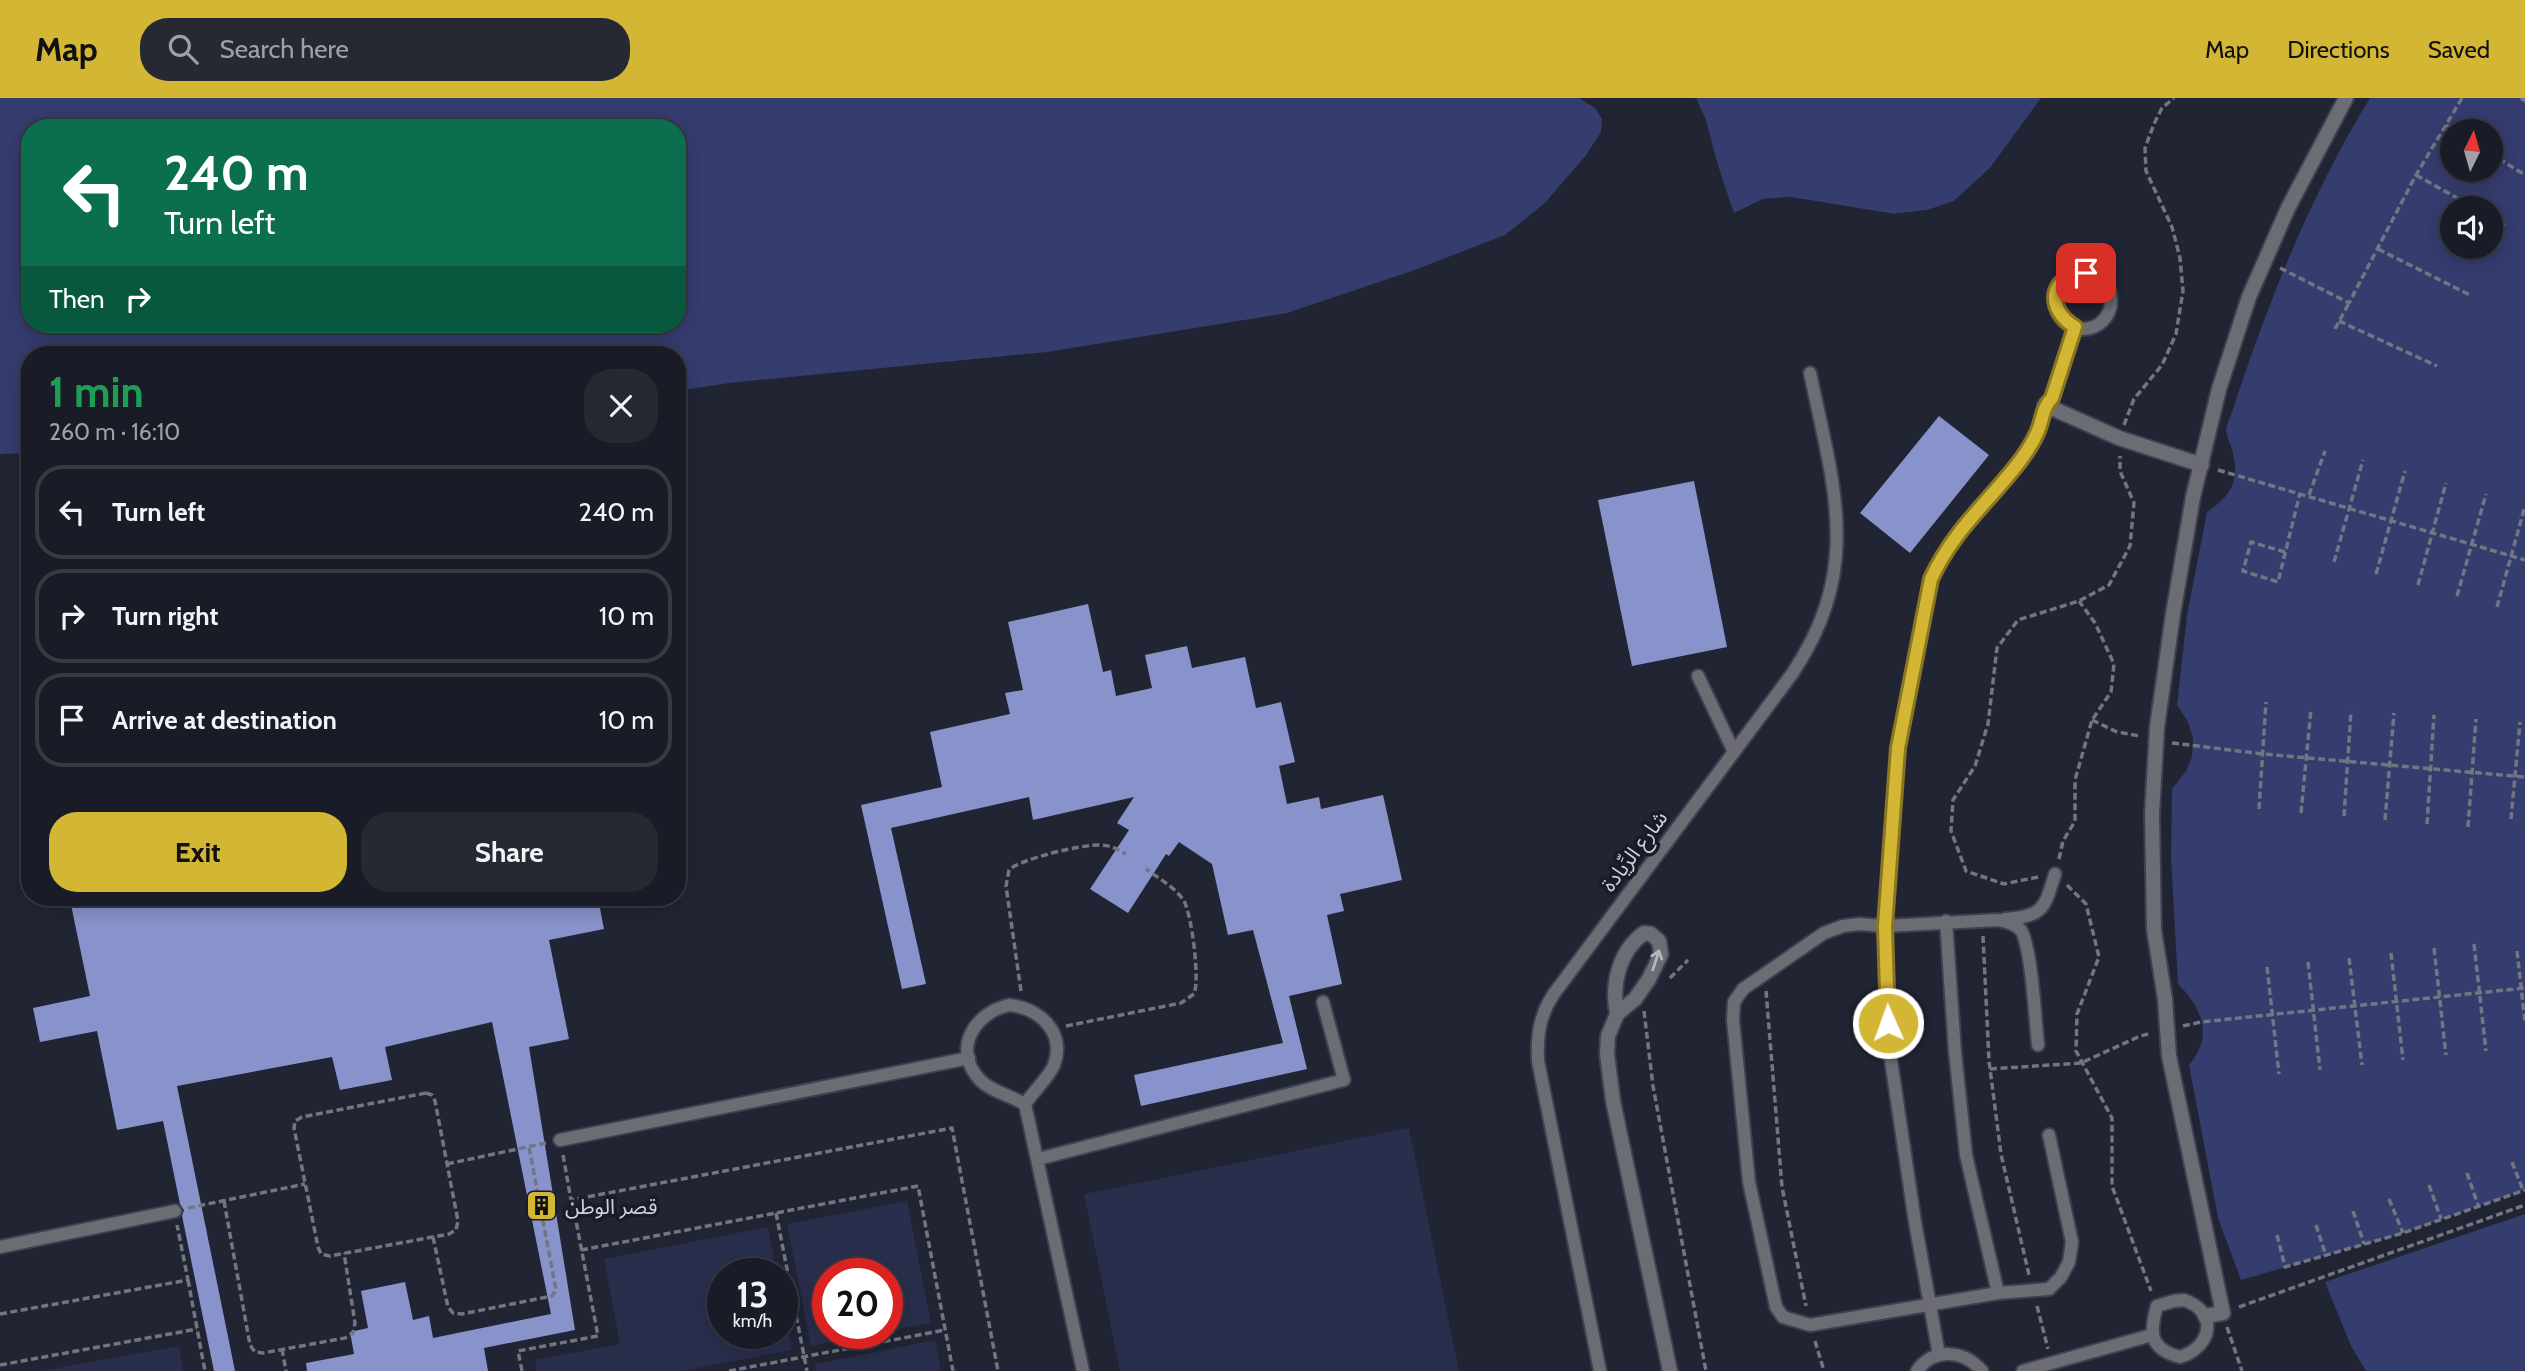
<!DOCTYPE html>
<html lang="en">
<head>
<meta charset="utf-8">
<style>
  body { margin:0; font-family:Cabin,"Noto Sans Arabic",sans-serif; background:#262832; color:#f1f3f6; height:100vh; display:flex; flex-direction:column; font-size:26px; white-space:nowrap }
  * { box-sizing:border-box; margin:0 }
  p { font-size:23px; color:#9fa1a7 }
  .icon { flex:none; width:38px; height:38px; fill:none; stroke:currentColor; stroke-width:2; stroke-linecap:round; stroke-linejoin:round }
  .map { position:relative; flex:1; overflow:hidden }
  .panel { position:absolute; left:21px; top:248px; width:665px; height:560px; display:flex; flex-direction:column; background:#191b26; border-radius:28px; box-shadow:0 4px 18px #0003,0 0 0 2px #373943 }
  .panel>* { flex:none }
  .guide { position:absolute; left:21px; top:21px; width:665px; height:214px; border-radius:28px; box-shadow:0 4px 18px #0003,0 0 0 2px #373943; background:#0b6e4f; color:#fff; overflow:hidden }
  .needle { width:46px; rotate:5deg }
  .fabs { position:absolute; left:2440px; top:21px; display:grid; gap:14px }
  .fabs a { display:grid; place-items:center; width:63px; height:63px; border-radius:50%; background:#191b26; box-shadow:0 4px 18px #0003,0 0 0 2px #373943; font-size:35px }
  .speed { position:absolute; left:707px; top:1160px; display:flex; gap:14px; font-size:35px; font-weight:700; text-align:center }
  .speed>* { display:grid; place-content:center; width:91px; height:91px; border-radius:50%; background:#191b26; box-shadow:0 4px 18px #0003,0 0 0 2px #373943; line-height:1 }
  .speed small { font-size:18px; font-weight:400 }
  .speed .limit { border:10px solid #d22; background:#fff; color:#111 }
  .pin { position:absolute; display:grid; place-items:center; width:60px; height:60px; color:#fff; margin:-30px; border-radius:14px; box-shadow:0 4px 10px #0006 }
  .me { position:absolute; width:77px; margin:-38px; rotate:358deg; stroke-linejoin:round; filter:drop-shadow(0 0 5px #0008) }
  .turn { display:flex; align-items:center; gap:24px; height:147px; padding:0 28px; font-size:32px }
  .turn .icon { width:91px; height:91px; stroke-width:2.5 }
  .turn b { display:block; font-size:49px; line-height:60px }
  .then { display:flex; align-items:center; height:66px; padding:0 28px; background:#0003; gap:14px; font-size:26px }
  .round { display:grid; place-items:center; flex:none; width:74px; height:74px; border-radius:28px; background:#262832 }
  .summary { display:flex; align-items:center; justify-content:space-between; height:119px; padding:0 28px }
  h1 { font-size:42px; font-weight:800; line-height:52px; color:#1e9e55 }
  .action { display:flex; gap:14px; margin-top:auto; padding:14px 28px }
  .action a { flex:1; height:80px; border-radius:28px; background:#d4b635; color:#111; font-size:28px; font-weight:800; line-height:80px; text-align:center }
  .action a+a { background:#262832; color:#f1f3f6 }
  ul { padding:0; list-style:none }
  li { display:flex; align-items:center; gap:21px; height:94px; margin:0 14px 10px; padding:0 14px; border:4px solid #373943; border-radius:28px }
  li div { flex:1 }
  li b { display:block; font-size:26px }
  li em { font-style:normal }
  header { display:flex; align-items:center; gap:42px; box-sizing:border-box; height:98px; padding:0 35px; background:#d4b635; color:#111 }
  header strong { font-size:33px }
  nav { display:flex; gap:38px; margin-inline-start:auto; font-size:24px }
  .search { width:490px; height:63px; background:#262832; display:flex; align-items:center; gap:18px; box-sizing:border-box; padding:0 24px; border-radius:28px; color:#9fa1a7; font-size:26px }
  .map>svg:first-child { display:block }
  .green { fill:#292e4c }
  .water { fill:#353c6e; fill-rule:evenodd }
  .pier { fill:#212433 }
  .building { fill:#8893cc }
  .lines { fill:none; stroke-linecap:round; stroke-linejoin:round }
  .lane-casing { stroke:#3d404e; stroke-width:16 }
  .street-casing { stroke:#3d404e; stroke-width:18 }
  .path { stroke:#727582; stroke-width:3.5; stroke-dasharray:7 3.5; stroke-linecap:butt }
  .lane { stroke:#6b6c74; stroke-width:12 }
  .street { stroke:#6b6c74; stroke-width:14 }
  .oneway { stroke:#b6b8c1 }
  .route-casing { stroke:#8a7622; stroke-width:18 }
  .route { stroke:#d4b635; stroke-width:12 }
  .labels { text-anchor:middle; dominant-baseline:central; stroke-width:7; stroke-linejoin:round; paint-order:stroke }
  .street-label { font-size:21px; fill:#cfd1db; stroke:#181b29 }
  .poi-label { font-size:21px; fill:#cfd1db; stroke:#181b29; text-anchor:start }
</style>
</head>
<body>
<header>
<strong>Map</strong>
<div class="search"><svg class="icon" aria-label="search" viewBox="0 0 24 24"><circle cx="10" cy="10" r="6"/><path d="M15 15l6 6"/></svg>Search here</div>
<nav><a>Map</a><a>Directions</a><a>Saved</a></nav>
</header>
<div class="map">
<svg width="2525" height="1273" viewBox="0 0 2525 1273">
  <rect width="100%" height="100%" fill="#212433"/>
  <g class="green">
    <polygon points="1409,1030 1459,1273 1120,1273 1084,1096"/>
    <polygon points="907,1103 931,1225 887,1233 887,1176 828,1176 828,1236 875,1236 811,1248 787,1126"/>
    <polygon points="768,1129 777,1176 723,1176 723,1236 782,1236 782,1201 792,1252 681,1273 537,1273 535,1262 620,1246 604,1161"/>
    <polygon points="935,1242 941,1273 816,1273 815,1266"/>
    <polygon points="179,1248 183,1273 40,1273"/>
  </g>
  <g class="water">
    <path d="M0,0H1579L1595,10L1602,21L1601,34L1586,57L1545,105L1505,137L1412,173L1287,215L1047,254L729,285L677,293V257H30V355L0,356ZM30,30H677V226H30Z"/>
    <polygon points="1696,0 2042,0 1990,70 1954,103 1928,112 1894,116 1790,99 1763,101 1734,116"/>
    <path d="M2370,0H2525V1092L2403,1135L2241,1182L2218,1120L2189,967C2214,938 2202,910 2178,886L2171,760L2172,691L2186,673L2192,659L2193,640L2188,624L2177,607L2187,517L2207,414C2233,396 2240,382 2232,351C2230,345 2226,337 2226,331C2227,325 2231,317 2233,311C2268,204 2311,96 2370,0ZM2452,33H2490V72H2452ZM2452,110H2490V149H2452Z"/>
    <polygon points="2525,1116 2525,1273 2366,1273 2351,1248 2325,1184"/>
  </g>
  <polygon class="pier" points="1692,0 1696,0 1706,22 1722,84 1734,115 1763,101 1790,99 1894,116 1928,112 1954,103 1990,70 2041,0 2045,0 1993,72 1956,106 1929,115 1894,119 1790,103 1764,104 1732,119 1719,85 1703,23"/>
  <g class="building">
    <polygon points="1939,318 1989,357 1910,455 1860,415"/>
    <polygon points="1694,383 1727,549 1632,568 1598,402"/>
    <polygon points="1088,506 1103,574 1111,572 1116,598 1152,590 1145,557 1187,548 1192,570 1245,559 1256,610 1281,604 1295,664 1279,668 1287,706 1319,699 1321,711 1383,697 1402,782 1340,796 1344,813 1327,817 1342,886 1289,898 1307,971 1141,1008 1134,977 1283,945 1253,832 1228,837 1212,766 1179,744 1169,758 1166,756 1128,815 1090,791 1129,732 1117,725 1134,699 1033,722 1029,699 891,730 926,886 902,891 861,707 942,689 930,634 1010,616 1005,595 1023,592 1008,524"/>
    <polygon points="84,800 142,800 144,808 183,800 540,800 542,807 579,800 598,800 604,831 549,842 569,941 529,949 575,1232 484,1250 488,1273 307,1273 306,1265 354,1256 350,1234 368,1230 361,1193 405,1184 413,1222 429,1218 433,1240 551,1216 492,924 385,949 392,982 340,992 332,959 177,988 235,1273 214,1273 182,1118 184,1112 180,1106 163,1023 117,1032 97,933 40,944 33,910 90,898 70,802"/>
  </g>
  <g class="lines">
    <defs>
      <g id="lane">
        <circle cx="2083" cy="203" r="28"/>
        <polyline points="1698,578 1734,654"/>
        <path d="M2005,821C2044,818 2044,811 2055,776"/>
        <polyline points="1946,823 1955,954 1966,1057 1998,1195"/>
        <path d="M1009,907C1039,910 1066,934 1054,967C1049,979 1033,994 1025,1006C1011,998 991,993 981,983C951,952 974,915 1009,907Z"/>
        <path d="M2038,947C2035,920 2032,856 2022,834C2018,826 2007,824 1998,822L1885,828L1859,826L1843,828L1824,835L1743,891L1734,904L1733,922L1749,1084L1776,1209L1783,1219L1810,1227L1998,1195L2049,1191L2061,1179L2069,1164L2072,1144L2049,1037"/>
        <polyline points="1025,1006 1083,1273"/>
        <polyline points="560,1042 969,960"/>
        <polyline points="1038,1061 1344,982 1323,904"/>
        <polyline points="0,1149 175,1113"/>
        <path d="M2184,1202C2219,1214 2212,1249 2180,1259C2150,1251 2149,1236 2157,1208L2174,1203Z"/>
        <path d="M1939,1257L1915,1124L1889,949L1885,828L1898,650L1931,481C1955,430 1990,405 2021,361C2027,353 2034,343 2038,334C2043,321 2042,310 2052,300L2075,229"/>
        <path d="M1600,1273L1538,963C1537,938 1539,919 1553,897L1792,576C1863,470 1834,390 1810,275"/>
        <path d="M1917,1273C1934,1249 1964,1252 1982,1273"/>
        <polyline points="2023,1273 2152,1237"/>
      </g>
      <g id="street">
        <polyline points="2045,307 2119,340 2202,367"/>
        <path d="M1617,916C1611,887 1619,853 1644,835L1651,836L1659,843L1661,856L1649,881L1635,901L1617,916L1608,938L1607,956L1613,1003L1670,1273"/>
        <polyline points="2205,1218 2223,1215 2169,958 2165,901 2154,832 2152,716 2157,629 2173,516 2193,399 2219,291 2249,199 2288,110 2346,0"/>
      </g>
    </defs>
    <use href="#lane" class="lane-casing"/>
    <use href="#street" class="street-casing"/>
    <g class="path">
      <polyline points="2521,0 2525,3"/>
      <polyline points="2446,27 2455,33"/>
      <polyline points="2490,55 2525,77"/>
      <polyline points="2416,77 2475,110"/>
      <polyline points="2490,119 2507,129"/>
      <polyline points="2378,151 2470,197"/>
      <polyline points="2280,170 2349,205 2416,77 2462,0"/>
      <polyline points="2339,223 2437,268"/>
      <polyline points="2335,231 2349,205"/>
      <polyline points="2124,327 2134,301 2162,267 2176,236 2183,193 2180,160 2172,129 2146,73 2145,50 2154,26 2162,10 2174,0"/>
      <polyline points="2218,372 2525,462"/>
      <polyline points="2309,397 2325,353"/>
      <polyline points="2285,454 2251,444 2243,473 2278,484 2300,395"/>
      <polyline points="2334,464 2363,362"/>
      <polyline points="2376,476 2405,373"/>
      <polyline points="2418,487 2446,385"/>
      <polyline points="2457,498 2486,396"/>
      <polyline points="2497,509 2525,408"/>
      <polyline points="2092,622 2117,634 2140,638"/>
      <polyline points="2172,645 2263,656 2525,679"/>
      <polyline points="2259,711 2266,604"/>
      <polyline points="2301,715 2311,611"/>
      <polyline points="2344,718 2351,613"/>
      <polyline points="2511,721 2520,624"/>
      <polyline points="2385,722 2394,615"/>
      <polyline points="2427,726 2434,617"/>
      <polyline points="2468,729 2476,621"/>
      <polyline points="2059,761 2063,743 2075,723 2075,682 2092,622 2111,594 2114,566 2095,525 2079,503"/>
      <polyline points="2038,779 2004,786 1966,773 1951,733 1953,702 1975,668 1988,626 1997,550 2018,522 2079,503 2109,487 2130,448 2134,405 2120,373 2120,358"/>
      <polyline points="2067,787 2086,806 2099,859 2077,916 2076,953 2112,1020 2112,1088 2151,1193"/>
      <polyline points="1983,838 1989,963 2001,1056 2029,1177"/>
      <polyline points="2474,846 2486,953"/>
      <polyline points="2434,850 2446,957"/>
      <polyline points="2517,853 2525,924"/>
      <polyline points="2391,855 2403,962"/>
      <polyline points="2349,860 2362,967"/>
      <polyline points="2308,864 2320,972"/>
      <polyline points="2267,869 2279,976"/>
      <polyline points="1670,880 1688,862"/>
      <path d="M1021,893L1006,788L1009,772C1020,761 1083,746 1100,747C1109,747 1118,751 1126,756"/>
      <polyline points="1766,893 1782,1089 1806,1208"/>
      <polyline points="1644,913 1653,988 1706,1273"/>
      <path d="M1066,928L1181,905L1194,896C1200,882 1192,818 1184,803C1176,790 1158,780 1146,771"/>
      <polyline points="2183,928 2201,924 2525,890"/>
      <polyline points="1990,971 2081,965 2138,939 2151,935"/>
      <polygon points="426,995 432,997 435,1003 458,1123 456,1132 449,1136 330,1158 321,1156 318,1149 294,1030 295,1023 302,1019"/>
      <polyline points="563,1057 571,1102 952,1030 998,1273"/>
      <polyline points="2512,1064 2523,1092"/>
      <polyline points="447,1066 546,1045"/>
      <polyline points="2467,1075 2478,1107"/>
      <polyline points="2429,1087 2441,1121"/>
      <polyline points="2389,1101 2403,1135"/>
      <polyline points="224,1103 250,1247 255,1254 263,1255 345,1240 353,1235 355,1225 344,1155"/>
      <polyline points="188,1110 305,1086"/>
      <polyline points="2353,1113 2364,1146"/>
      <polyline points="776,1115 807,1273"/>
      <polyline points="2316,1127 2326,1158"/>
      <polyline points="2277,1137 2285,1169 2403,1135 2525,1092"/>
      <polyline points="433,1139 448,1209 453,1215 462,1216 552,1198 556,1192 529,1049"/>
      <polyline points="581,1152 918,1088 953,1273"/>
      <polyline points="188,1182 205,1273"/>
      <polyline points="2037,1208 2048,1251"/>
      <polyline points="2239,1209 2525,1107"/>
      <polyline points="0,1216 188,1182 177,1127"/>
      <polyline points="2227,1229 2242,1273"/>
      <polyline points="1815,1243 1824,1273"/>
      <polyline points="282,1251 286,1273"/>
      <polyline points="0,1267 197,1231"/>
      <polyline points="522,1273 518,1253 598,1238 572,1102"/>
      <polyline points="729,1273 945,1232"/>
    </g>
    <use href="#lane" class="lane"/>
    <use href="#street" class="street"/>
  </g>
  <defs><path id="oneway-shaft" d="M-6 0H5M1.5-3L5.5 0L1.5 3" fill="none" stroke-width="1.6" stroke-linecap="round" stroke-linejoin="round" transform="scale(1.75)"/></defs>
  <use class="oneway" href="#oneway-shaft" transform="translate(1656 862) rotate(-72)"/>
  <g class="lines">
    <defs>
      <path id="route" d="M1888,925L1885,828L1898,650L1931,481C1954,431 1988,405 2020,363C2026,355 2033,344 2037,335C2043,322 2042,310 2052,300L2075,229C2045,211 2049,177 2086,175"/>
    </defs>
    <use href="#route" class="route-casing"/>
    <use href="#route" class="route"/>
  </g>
  <defs>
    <symbol id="building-square" viewBox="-11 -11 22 22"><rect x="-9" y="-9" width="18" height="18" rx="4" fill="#d4b635" stroke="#181b29"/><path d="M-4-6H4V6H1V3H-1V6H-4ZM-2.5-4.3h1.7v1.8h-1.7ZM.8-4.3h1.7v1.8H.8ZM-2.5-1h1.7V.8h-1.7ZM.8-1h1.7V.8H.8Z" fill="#111"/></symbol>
  </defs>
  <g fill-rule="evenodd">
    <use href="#building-square" x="524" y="1090" width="35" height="35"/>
  </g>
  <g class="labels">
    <g class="street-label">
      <text transform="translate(1634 753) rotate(-53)">شارع الرِّيادة</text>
    </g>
    <g class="poi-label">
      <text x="565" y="1108">قصر الوطن</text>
    </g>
  </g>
</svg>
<div class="fabs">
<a><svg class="needle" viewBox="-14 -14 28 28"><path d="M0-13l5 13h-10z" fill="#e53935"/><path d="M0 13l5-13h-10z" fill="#9fa1a7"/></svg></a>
<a><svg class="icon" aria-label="sound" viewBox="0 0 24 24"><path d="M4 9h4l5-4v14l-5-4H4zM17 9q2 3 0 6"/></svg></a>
</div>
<div class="speed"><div>13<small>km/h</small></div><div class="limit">20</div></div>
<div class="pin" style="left:2086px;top:175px;background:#d93025"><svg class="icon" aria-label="arrive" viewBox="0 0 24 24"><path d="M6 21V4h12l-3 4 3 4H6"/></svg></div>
<svg class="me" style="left:1888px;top:925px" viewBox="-20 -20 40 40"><circle r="17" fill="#d4b635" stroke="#fff" stroke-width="3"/><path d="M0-11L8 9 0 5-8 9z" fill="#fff"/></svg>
<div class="guide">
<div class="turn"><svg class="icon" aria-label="left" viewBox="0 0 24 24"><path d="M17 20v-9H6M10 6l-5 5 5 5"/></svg><div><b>240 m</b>Turn left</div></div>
<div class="then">Then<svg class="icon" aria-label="right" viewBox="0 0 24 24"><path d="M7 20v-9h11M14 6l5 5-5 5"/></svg></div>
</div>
<section class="panel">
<div class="summary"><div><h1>1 min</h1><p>260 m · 16:10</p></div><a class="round"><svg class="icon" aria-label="close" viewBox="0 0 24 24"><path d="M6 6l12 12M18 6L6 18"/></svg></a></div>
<ul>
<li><svg class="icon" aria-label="left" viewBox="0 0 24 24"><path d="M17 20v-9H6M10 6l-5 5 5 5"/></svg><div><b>Turn left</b></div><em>240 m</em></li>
<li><svg class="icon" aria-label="right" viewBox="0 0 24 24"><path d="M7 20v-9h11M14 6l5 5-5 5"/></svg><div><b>Turn right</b></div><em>10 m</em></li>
<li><svg class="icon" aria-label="arrive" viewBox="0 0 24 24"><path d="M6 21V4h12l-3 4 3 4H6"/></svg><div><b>Arrive at destination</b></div><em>10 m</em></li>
</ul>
<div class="action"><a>Exit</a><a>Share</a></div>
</section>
</div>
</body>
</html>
